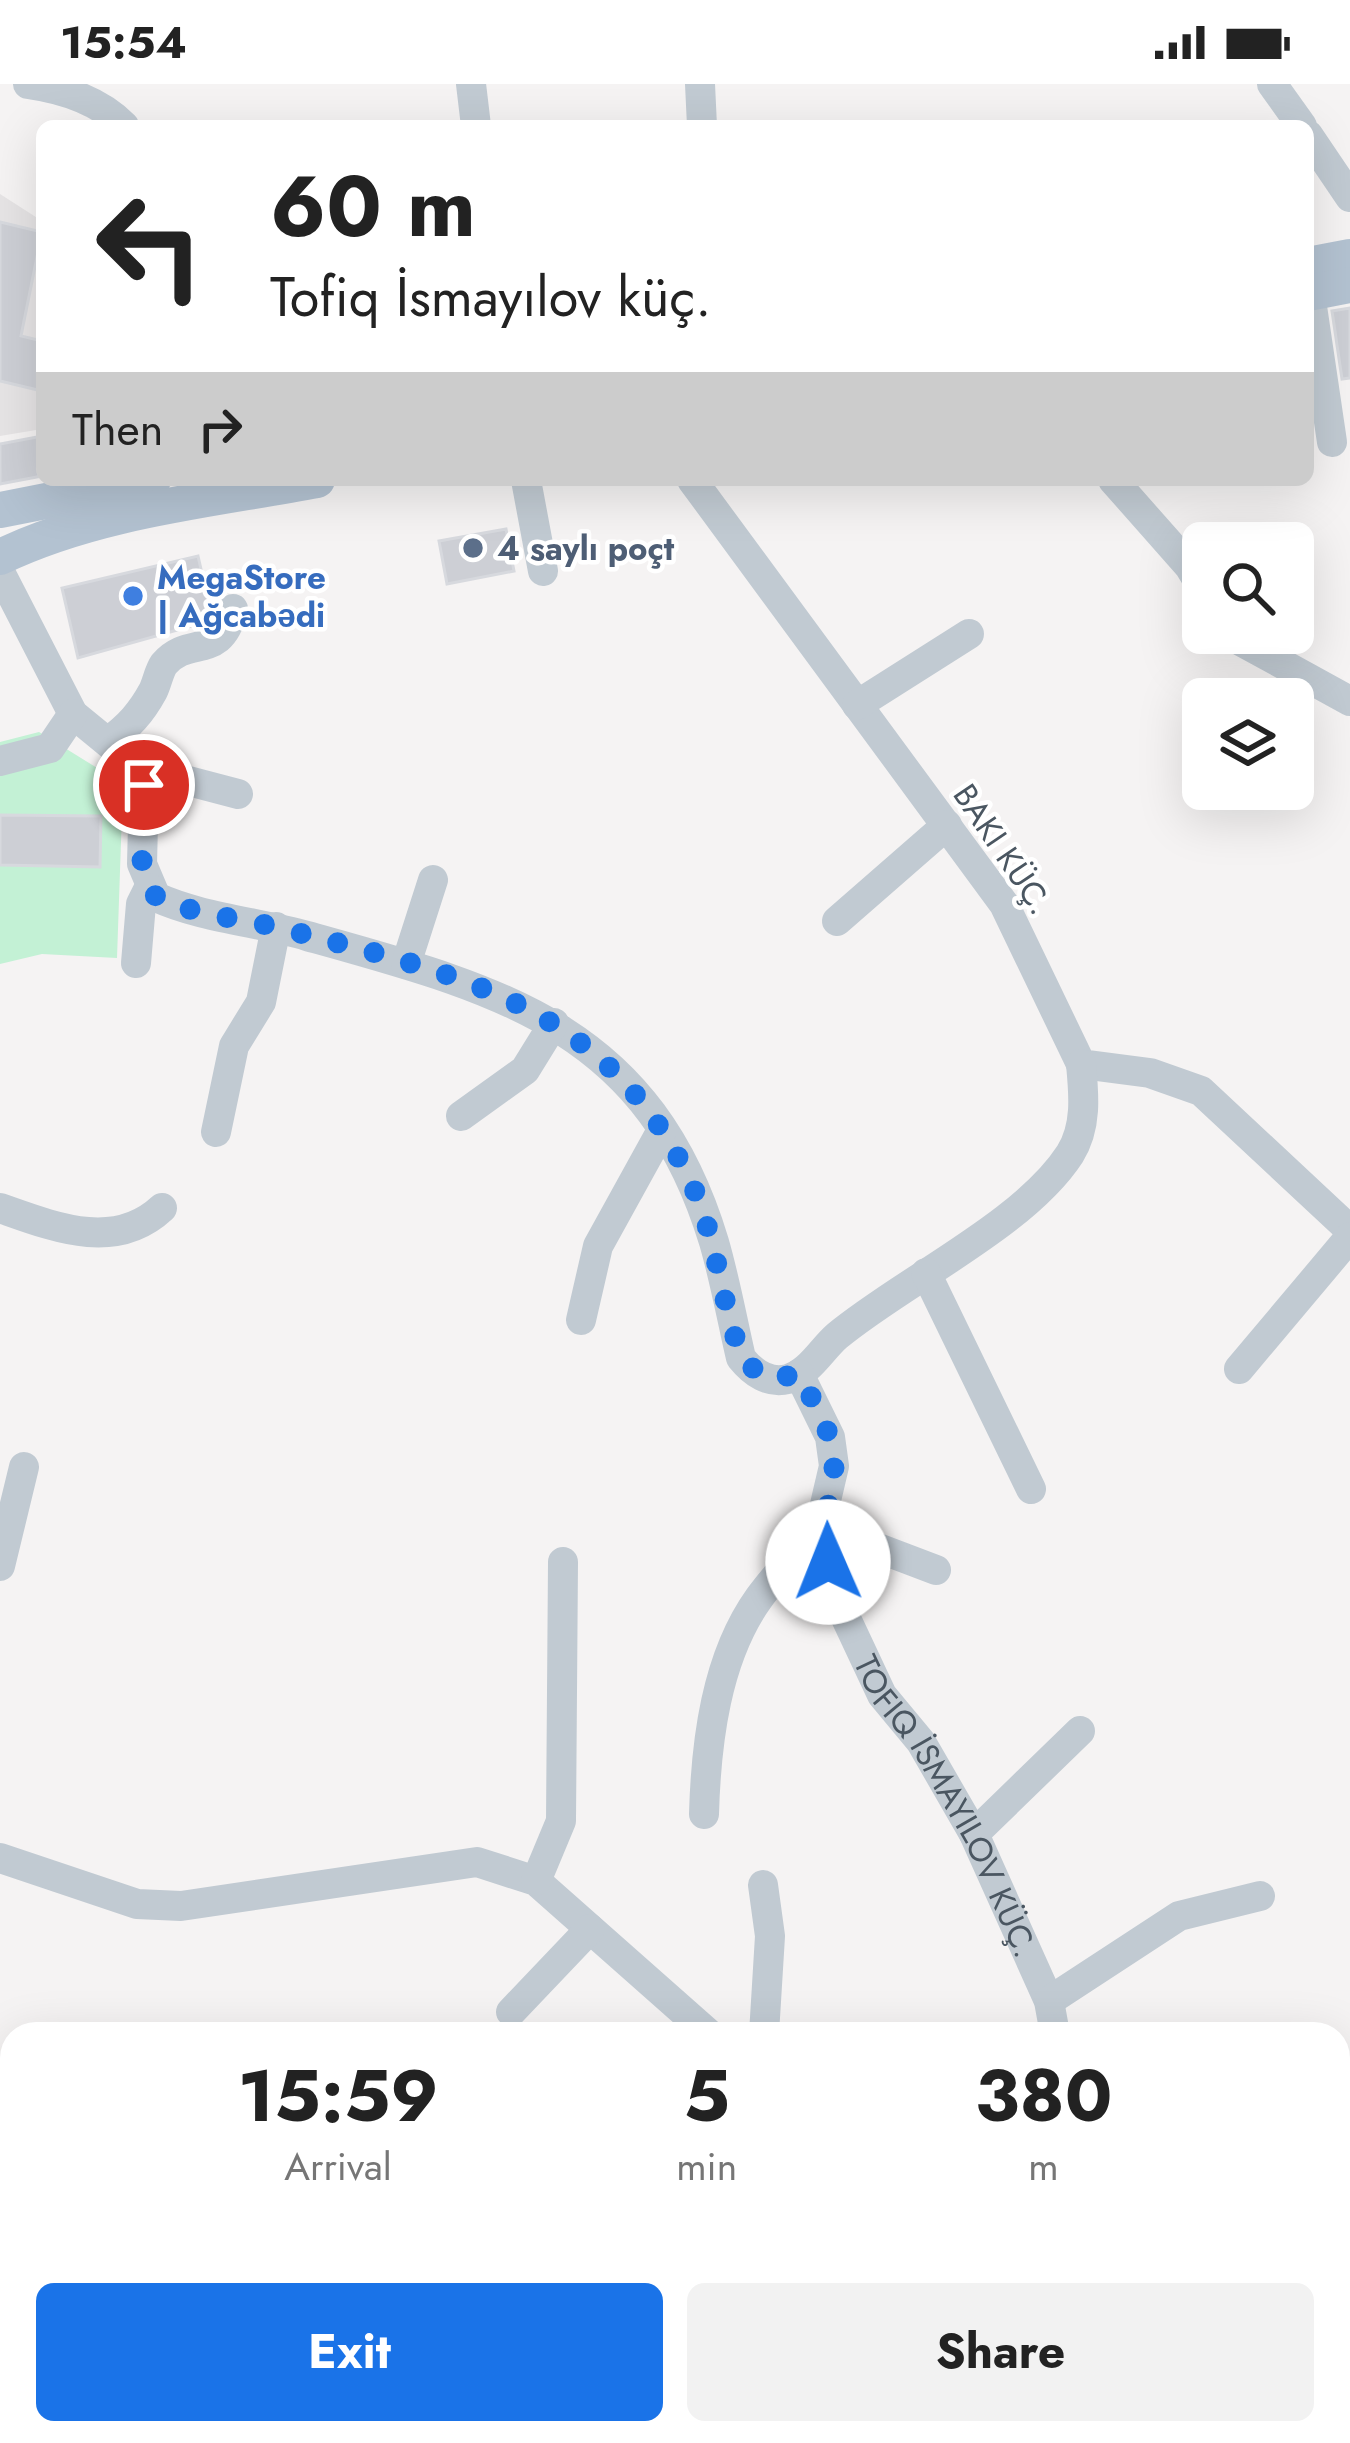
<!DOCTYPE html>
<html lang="en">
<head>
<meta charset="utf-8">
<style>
  body { margin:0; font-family:Jost,sans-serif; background:#f2f2f2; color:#222; height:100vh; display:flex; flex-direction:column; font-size:45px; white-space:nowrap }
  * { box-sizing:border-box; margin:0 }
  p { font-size:39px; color:#767676 }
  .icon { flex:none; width:66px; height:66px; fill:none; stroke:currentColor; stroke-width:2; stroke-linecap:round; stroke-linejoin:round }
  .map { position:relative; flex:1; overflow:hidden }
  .panel { position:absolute; left:0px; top:1938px; width:1350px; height:423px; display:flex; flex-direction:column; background:#fff; border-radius:36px 36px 0 0; box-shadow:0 12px 48px #0002 }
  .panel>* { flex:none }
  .banner { position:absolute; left:36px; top:36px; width:1278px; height:366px; border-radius:18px; box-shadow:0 12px 48px #0002; background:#fff; color:#222; overflow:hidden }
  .fabs { position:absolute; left:1182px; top:438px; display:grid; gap:24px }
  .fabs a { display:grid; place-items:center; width:132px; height:132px; border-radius:18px; background:#fff; box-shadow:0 12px 48px #0002; font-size:60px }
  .pin { position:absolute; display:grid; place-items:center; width:102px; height:102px; color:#fff; margin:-51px; border:6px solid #fff; border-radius:50%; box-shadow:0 3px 12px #0007 }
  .me { position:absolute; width:132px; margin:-66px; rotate:359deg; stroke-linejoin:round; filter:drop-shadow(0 0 9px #0008) }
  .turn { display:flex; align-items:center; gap:42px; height:252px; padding:0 36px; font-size:54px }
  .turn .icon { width:156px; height:156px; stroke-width:2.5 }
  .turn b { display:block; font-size:84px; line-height:102px }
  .then { display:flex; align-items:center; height:114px; padding:0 36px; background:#0003; gap:24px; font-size:45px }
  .eta { display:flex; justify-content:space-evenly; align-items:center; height:204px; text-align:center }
  .eta b { font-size:72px; font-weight:700; line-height:84px }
  .cta { display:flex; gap:24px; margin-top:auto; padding:24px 36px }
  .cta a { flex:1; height:138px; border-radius:18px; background:#1a73e8; color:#fff; font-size:48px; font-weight:700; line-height:138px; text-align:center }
  .cta a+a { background:#f2f2f2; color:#222 }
  .status { display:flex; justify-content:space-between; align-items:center; height:84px; padding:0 60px; background:#fff; direction:ltr }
  .status svg { height:33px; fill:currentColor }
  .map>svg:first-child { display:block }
  .education { fill:#e6e4e5 }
  .green { fill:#c3f1d5 }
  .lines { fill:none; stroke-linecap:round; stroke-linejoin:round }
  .canal { stroke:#90daee; stroke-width:21 }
  .building { fill:#cdcfd5; stroke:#d7d9de; stroke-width:3 }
  .minor { stroke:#c1cad2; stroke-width:30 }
  .major { stroke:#b3c2d1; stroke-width:36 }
  .route { stroke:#1a73e8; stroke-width:21; stroke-dasharray:0 37.8 }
  .service-dot { fill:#5c6f8a; stroke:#fff; stroke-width:4.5 }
  .shop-dot { fill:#3f7fe0; stroke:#fff; stroke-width:4.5 }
  .labels { text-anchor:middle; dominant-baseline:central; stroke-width:9; stroke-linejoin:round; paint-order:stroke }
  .service-label { font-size:33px; font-weight:bold; fill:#4e5e75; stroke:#fff; text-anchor:start }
  .shop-label { font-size:33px; font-weight:bold; fill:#366cbe; stroke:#fff; text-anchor:start }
  .street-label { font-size:33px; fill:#4a5661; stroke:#fff }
</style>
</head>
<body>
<div class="status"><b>15:54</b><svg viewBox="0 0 49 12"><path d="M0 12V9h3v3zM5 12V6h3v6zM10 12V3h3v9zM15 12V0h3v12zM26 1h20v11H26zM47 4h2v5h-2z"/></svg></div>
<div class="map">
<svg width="1350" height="2359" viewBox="0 0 1350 2359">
  <rect width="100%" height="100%" fill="#f5f3f3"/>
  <polygon class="education" points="0,110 42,137 42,345 0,352"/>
  <polygon class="green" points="39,648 123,700 117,874 42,870 0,880 0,658"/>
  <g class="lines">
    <polyline class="canal" points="735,2359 743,2349"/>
  </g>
  <g class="building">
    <polygon points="0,138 42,148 21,252 42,257 42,307 0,297"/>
    <polygon points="1350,224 1350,294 1342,295 1332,227"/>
    <polygon points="42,352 42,392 0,400 0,360"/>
    <polygon points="506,445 514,487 447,500 439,457"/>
    <polygon points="198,472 211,529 206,538 78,574 62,504"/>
    <polygon points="0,731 101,732 100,783 0,781"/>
  </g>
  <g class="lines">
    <g class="minor">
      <path d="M28,0C63,5 99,16 124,42"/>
      <polyline points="471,0 476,42"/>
      <polyline points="700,0 702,42"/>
      <polyline points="1272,0 1302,42"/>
      <polyline points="1308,51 1350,113"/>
      <polyline points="1310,209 1332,358"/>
      <polyline points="526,396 543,487"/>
      <polyline points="692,396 1004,820 1081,980 1150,989 1201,1007 1350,1146"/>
      <polyline points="1113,396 1189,482 1203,505"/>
      <path d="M0,488L73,630L139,684L144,701L142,780L156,813C202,834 259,838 307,852C501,906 649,943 714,1158C725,1196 732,1235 741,1274C753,1289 769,1300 788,1295C810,1288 821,1266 837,1252C903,1197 1024,1141 1070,1070C1087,1043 1084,1011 1081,980"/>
      <polyline points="1226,549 1350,617"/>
      <polyline points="857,621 969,550"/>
      <path d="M109,657C129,642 141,629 153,607C157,599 159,587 164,580C190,550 221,578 233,525"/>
      <polyline points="0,677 50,664 73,630"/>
      <polyline points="139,684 238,710"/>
      <polyline points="837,837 947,741"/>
      <polyline points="136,879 141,820 149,804"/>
      <polyline points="406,880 433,796"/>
      <polyline points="461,1032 525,986 554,939"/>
      <polyline points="216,1048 234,962 261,918 276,843"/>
      <path d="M0,1124C54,1143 115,1168 162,1124"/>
      <polyline points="926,1189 1031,1405"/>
      <polyline points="581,1236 598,1162 662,1046"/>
      <polyline points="1239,1285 1350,1153"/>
      <path id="s1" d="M799,1290L830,1353L834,1382L820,1442L836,1513L882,1611L921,1658L974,1750L1049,1917L1055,1950"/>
      <polyline points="0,1482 24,1383"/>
      <path d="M704,1730C706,1658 716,1574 759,1514C777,1489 800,1466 820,1442L936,1486"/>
      <polyline points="974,1750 1080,1647"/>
      <polyline points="0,1774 137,1820 181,1822 477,1778 536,1797 709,1950"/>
      <polyline points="536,1797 561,1737 563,1478"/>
      <polyline points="763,1801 770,1852 764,1950"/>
      <polyline points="1049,1917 1179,1832 1260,1812"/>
      <polyline points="511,1928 590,1845"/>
      <polyline points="0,2220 12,2222"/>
      <polyline points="1338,2312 1350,2316"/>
    </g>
    <g class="major">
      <polyline points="1308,181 1350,173"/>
      <polyline points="1308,209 1350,201"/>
      <polyline points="0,426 153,396"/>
      <path d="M0,473C98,426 211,416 317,396"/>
    </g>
  </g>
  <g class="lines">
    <path class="route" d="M144,701L142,780L156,813C193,831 240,834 280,844C458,890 610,921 693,1103C718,1159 721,1222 744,1278L769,1295L799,1290C813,1318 834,1349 834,1381C834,1424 817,1428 828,1478"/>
  </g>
  <circle class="service-dot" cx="473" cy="464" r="12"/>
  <circle class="shop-dot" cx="133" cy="512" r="12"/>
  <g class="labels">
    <g class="service-label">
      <text x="497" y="464">4 saylı poçt</text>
    </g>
    <g class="shop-label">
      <text x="157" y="493">MegaStore<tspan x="157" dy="38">| Ağcabədi</tspan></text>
    </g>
    <g class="street-label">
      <text transform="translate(1003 765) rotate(56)">BAKI KÜÇ.</text>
      <text stroke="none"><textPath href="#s1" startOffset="471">TOFIQ İSMAYILOV KÜÇ.</textPath></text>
    </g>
  </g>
</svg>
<div class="fabs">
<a><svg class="icon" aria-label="search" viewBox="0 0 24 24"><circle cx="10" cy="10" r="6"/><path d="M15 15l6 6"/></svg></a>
<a><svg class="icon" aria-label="layers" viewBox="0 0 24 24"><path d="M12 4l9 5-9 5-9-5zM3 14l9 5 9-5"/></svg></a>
</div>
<div class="pin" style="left:144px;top:701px;background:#d93025"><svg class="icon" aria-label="arrive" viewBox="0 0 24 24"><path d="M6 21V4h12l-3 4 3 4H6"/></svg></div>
<svg class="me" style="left:828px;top:1478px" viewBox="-20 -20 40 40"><circle r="19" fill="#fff"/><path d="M0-13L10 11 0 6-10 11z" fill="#1a73e8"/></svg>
<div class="banner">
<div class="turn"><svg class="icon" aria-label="left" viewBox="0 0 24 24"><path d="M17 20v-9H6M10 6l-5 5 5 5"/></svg><div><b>60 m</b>Tofiq İsmayılov küç.</div></div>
<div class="then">Then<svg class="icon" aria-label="right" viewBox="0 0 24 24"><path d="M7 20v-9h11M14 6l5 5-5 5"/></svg></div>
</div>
<section class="panel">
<div class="eta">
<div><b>15:59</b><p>Arrival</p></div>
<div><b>5</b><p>min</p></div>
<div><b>380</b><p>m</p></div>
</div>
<div class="cta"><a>Exit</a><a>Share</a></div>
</section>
</div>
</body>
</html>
